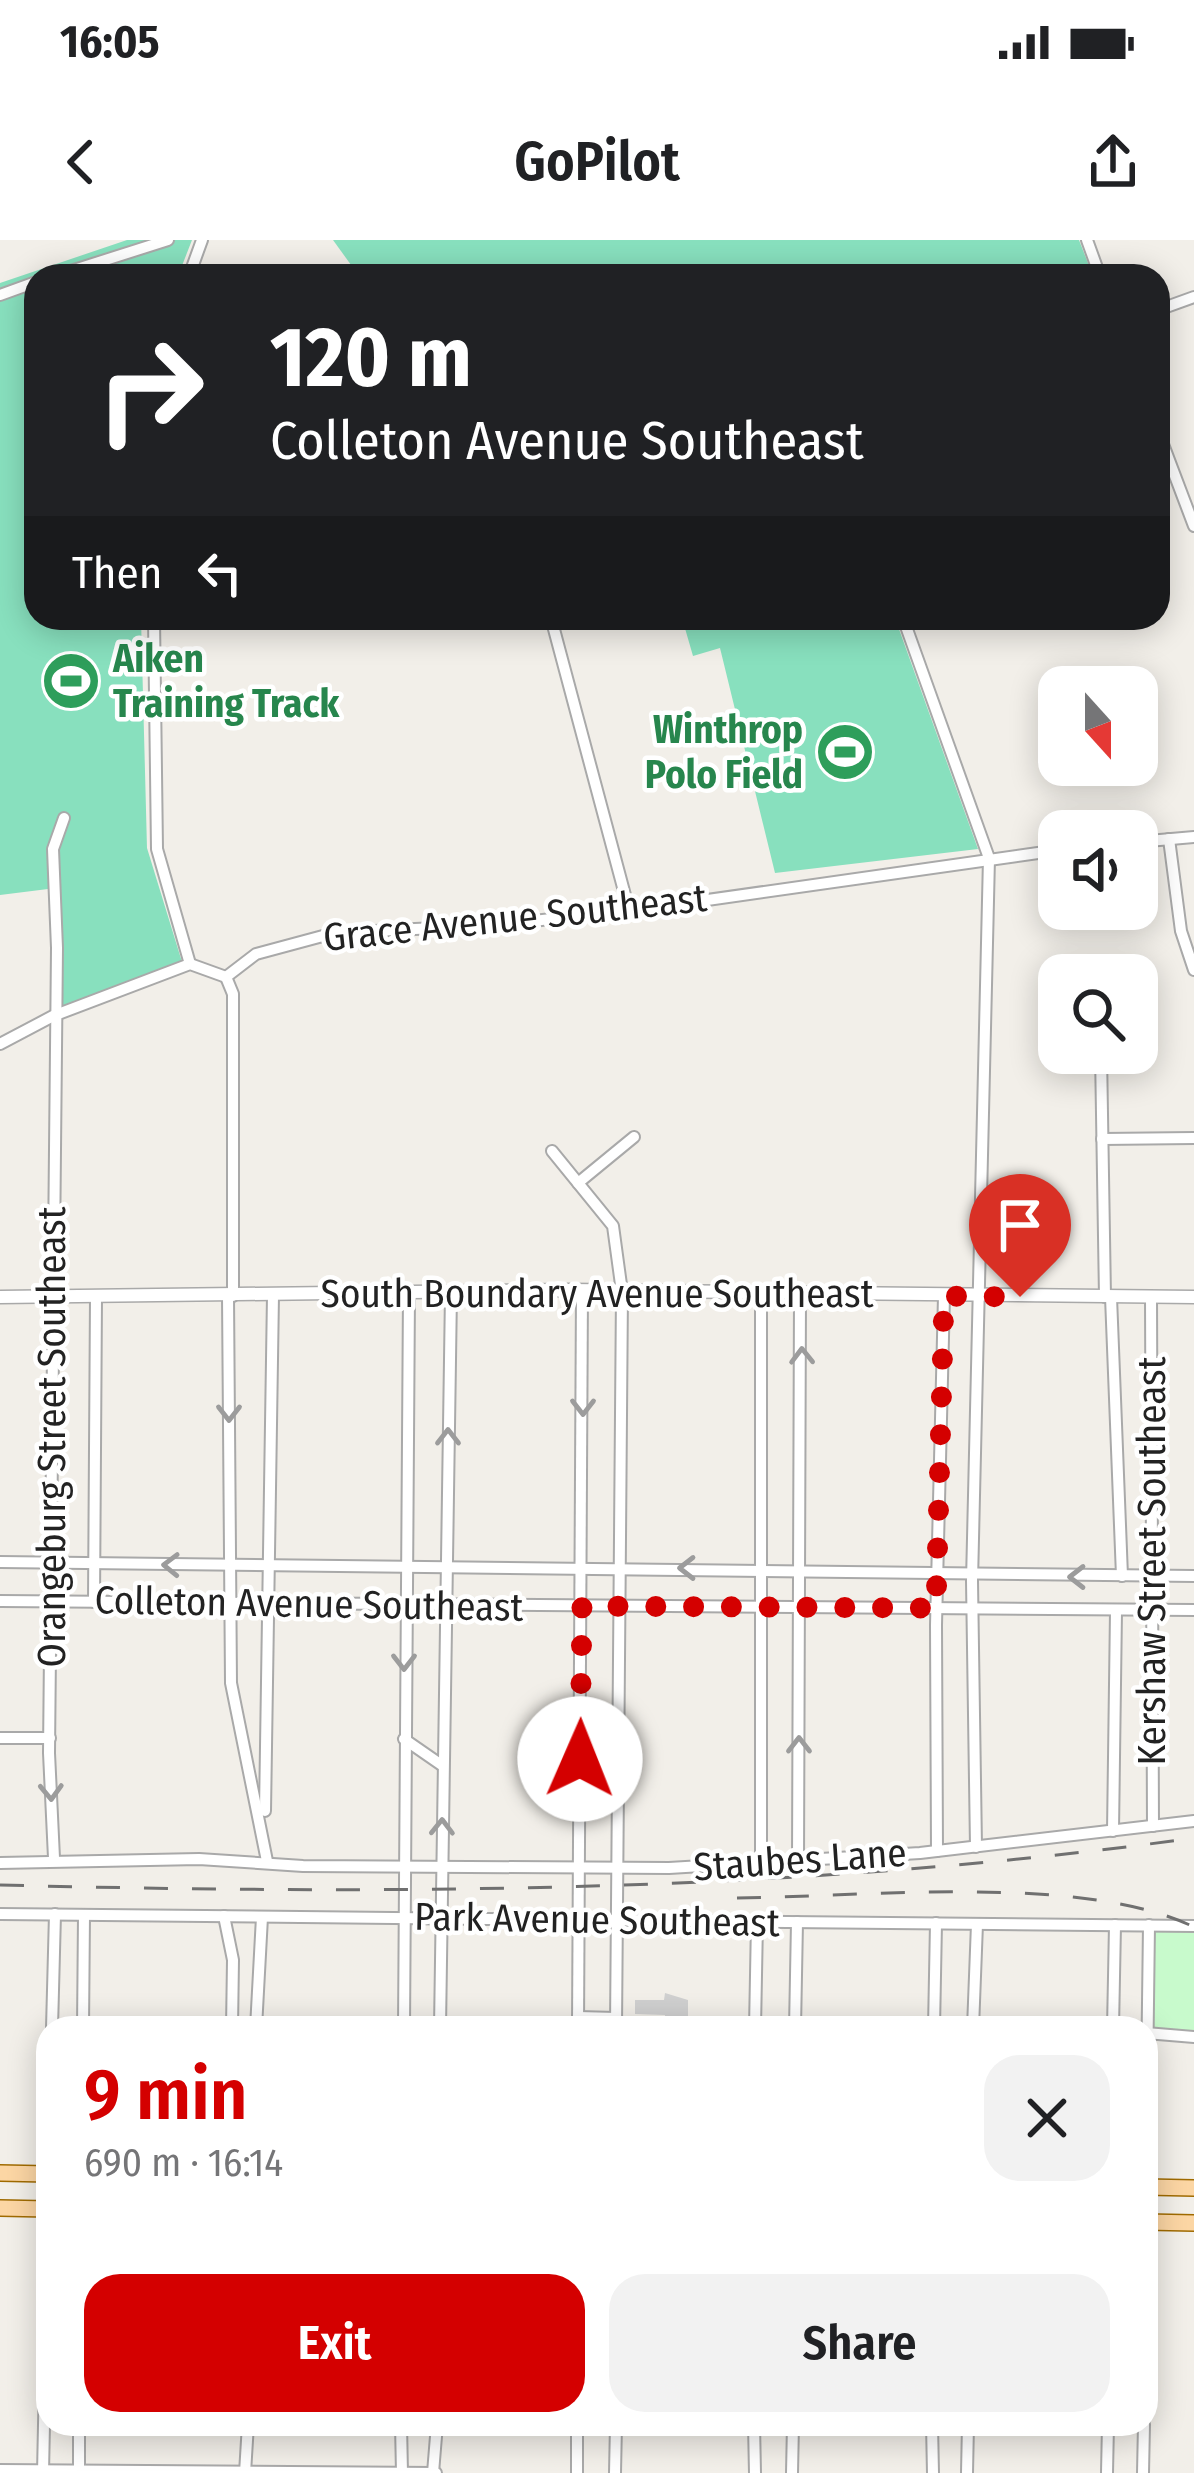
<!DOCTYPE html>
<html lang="en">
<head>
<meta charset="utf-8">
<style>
  body { margin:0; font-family:"Fira Sans Condensed",sans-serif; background:#f2f2f2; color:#202124; height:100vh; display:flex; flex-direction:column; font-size:45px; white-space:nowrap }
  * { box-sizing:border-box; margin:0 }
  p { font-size:39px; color:#757577 }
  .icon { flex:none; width:66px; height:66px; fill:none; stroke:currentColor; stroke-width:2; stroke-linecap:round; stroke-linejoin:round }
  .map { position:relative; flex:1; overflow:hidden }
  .details { position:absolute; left:36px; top:1776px; width:1122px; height:420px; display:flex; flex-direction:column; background:#fff; border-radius:36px; box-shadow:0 6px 30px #0003 }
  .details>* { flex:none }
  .guide { position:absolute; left:24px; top:24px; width:1146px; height:366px; border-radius:36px; box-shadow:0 6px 30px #0003; background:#202124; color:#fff; overflow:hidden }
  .needle { width:78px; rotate:159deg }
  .controls { position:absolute; left:1038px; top:426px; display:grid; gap:24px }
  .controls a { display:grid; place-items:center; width:120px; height:120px; border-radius:24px; background:#fff; box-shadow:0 6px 30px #0003; font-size:60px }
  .pin { position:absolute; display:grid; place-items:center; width:102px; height:102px; color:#fff; margin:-123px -51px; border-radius:50% 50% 50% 0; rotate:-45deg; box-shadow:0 0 12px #0007 }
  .pin .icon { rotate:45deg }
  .me { position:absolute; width:132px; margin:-66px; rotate:1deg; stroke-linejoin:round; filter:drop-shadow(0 0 9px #0008) }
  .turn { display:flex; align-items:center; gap:42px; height:252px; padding:0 48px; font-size:54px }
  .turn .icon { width:156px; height:156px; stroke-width:2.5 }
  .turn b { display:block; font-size:84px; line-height:102px }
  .then { display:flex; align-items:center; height:114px; padding:0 48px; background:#0003; gap:24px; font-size:45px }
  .round { display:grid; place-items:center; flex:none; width:126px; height:126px; border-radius:36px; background:#f2f2f2 }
  .overview { display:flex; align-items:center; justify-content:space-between; height:204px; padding:0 48px }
  h1 { font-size:72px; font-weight:600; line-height:90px; color:#d40000 }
  .primary-button { display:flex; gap:24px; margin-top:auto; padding:24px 48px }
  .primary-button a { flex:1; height:138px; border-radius:36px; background:#d40000; color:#fff; font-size:48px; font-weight:600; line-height:138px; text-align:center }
  .primary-button a+a { background:#f2f2f2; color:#202124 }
  .status { display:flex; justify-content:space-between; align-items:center; height:84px; padding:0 60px; background:#fff; direction:ltr }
  .status svg { height:33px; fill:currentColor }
  header { display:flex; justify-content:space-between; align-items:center; height:156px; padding:0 48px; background:#fff; font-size:54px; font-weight:600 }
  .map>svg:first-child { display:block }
  .religious { fill:#d0d0d0 }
  .park { fill:#c8facc }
  .pitch { fill:#88e0be }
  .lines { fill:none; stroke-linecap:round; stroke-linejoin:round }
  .minor-casing { stroke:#a9a9a9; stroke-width:14 }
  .tertiary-casing { stroke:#a9a9a9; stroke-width:15 }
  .primary-casing { stroke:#a06b00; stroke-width:18 }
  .minor { stroke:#fff; stroke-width:10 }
  .tertiary { stroke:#fff; stroke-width:12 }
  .primary { stroke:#fcd6a4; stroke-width:15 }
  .rail { stroke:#707070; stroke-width:3; stroke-dasharray:24 24; stroke-linecap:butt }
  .oneway { stroke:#9c9c9c }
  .route { stroke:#d40000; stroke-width:21; stroke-dasharray:0 37.8 }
  .labels { text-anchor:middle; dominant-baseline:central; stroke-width:9; stroke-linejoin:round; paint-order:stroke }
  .leisure-label { font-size:39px; font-weight:bold; fill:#27864d; stroke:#fff; text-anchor:start }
  .street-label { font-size:39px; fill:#222; stroke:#fff }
</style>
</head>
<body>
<div class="status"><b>16:05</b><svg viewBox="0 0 49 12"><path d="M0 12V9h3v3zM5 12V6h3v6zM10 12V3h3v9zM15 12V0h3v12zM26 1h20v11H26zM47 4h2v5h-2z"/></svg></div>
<header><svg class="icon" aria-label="back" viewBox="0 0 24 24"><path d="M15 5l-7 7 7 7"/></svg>GoPilot<svg class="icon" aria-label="share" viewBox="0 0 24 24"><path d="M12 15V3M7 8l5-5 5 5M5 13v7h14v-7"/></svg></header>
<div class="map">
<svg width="1194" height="2233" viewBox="0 0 1194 2233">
  <rect width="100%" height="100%" fill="#f2efe9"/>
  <polygon class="religious" points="665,1753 688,1760 688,1780 665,1782 665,1775 635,1774 635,1760 664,1760"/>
  <polygon class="park" points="1154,1691 1194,1692 1194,1793 1153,1790"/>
  <g class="pitch">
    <polygon points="127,0 192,0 178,36 36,36 36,378 141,378 147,608 182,722 59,769 56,648 0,655 0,43"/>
    <polygon points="333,0 1079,0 1093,36 359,36"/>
    <polygon points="682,378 895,378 978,609 775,633 720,408 693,416"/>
  </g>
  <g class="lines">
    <defs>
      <g id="minor">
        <polyline points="1087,0 1100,36"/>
        <polyline points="55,36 168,0"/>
        <polyline points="189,36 202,0"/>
        <polyline points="0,55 36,42"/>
        <polyline points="1158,70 1194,57"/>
        <polyline points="1158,191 1194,286"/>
        <polyline points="154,378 157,609 190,724"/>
        <polyline points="551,378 629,670"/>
        <polyline points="903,378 989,618 972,1341 976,1607"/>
        <polyline points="1169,599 1181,691 1194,730"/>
        <polyline points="1137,602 1194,597"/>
        <polyline points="226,737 256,714 334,693 496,685 651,668 1059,610"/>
        <polyline points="226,737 233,754 233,1056"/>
        <polyline points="0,804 53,776 190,724 226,737"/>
        <polyline points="1101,813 1105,1057"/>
        <polyline points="1102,899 1194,898"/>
        <polyline points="552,911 613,986 622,1052 616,1788"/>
        <polyline points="578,943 634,897"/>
        <polyline points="761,1055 761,1624"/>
        <polyline points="228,1056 231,1443 267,1621"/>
        <polyline points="1111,1057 1122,1336"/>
        <polyline points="1151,1057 1153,1586"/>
        <polyline points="0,1322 1194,1336"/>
        <polyline points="0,1361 1194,1370"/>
        <polyline points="94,1362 96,1057"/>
        <polyline points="0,1498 50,1498"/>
        <polyline points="404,1499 443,1526"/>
        <polyline points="265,1571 273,1055"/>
        <polyline points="1113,1591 1116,1371"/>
        <polyline points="937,1611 936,1385 944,1056"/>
        <polyline points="54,1618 49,1513 57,708 53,609 64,578"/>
        <polyline points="798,1622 800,1056"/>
        <polyline points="0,1623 199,1619 303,1626 669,1628 920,1613 1194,1581"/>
        <polyline points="0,1674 1194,1686"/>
        <polyline points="224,1676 233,1720 232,1788"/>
        <polyline points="578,1777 616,1778"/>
        <polyline points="52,1788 55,1674"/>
        <polyline points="83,1788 84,1675"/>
        <polyline points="256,1788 262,1677"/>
        <polyline points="404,1788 409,1053"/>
        <polyline points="440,1788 451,1053"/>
        <polyline points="578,1788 582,1050"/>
        <polyline points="755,1788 757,1682"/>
        <polyline points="795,1788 797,1682"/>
        <polyline points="934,1788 936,1683"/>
        <polyline points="973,1788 977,1684"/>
        <polyline points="1113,1788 1115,1685"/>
        <polyline points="1146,1793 1194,1797"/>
        <polyline points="1146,1919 1149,1685"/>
        <polyline points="401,2184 402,2233"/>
        <polyline points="577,2184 577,2233"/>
        <polyline points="754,2184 755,2233"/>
        <polyline points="932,2184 933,2233"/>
        <polyline points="0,2230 436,2233"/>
        <polyline points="43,2233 48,1991"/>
        <polyline points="79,2233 79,2184"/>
        <polyline points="245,2233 248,2184"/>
        <polyline points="433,2233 437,2184"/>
        <polyline points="615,2233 616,2184"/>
        <polyline points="792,2233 793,2184"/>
        <polyline points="967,2233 968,2184"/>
        <polyline points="1107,2233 1108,2184"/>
        <polyline points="1143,2233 1144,2184"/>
      </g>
      <polyline id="tertiary" points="0,1057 570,1050 1194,1057"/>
      <g id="primary">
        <polyline points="0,1933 48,1934"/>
        <polyline points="1146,1947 1194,1948"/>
        <polyline points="0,1968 48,1969"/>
        <polyline points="1146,1982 1194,1983"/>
      </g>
    </defs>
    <use href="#minor" class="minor-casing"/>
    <use href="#tertiary" class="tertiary-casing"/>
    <use href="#primary" class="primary-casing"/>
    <use href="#minor" class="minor"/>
    <use href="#tertiary" class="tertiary"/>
    <use href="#primary" class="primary"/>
    <g class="rail">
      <path d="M0,1645C399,1655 798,1653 1194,1598"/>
      <path d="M737,1658C864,1657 1082,1633 1194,1687"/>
    </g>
  </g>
  <defs><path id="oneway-chevron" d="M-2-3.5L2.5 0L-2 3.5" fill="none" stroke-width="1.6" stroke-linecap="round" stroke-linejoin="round" transform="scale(3)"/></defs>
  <g class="oneway">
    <use href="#oneway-chevron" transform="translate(802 1116) rotate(-91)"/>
    <use href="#oneway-chevron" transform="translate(583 1167) rotate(90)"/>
    <use href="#oneway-chevron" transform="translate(229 1173) rotate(90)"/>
    <use href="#oneway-chevron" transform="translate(448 1197) rotate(-90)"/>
    <use href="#oneway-chevron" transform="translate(171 1325) rotate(-179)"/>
    <use href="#oneway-chevron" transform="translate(687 1328) rotate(-180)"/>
    <use href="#oneway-chevron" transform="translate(1077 1337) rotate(-180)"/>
    <use href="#oneway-chevron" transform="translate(404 1422) rotate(90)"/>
    <use href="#oneway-chevron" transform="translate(799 1505) rotate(-90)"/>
    <use href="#oneway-chevron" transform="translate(51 1552) rotate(88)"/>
    <use href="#oneway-chevron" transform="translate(442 1587) rotate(-89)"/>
  </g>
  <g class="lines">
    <polyline class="route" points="580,1519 582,1366 936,1368 944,1056 1020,1057"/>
  </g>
  <defs>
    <symbol id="stadium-disc" viewBox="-11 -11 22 22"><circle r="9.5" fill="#2e9e5b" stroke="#fff"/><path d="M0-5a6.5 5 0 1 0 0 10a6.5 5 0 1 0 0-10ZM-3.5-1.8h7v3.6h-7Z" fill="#fff"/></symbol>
  </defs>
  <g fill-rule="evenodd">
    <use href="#stadium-disc" x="38" y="408" width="66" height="66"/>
    <use href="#stadium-disc" x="812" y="479" width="66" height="66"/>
  </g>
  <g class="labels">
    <g class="leisure-label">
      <text x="113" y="419">Aiken<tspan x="113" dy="45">Training Track</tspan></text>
      <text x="803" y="490" text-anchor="end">Winthrop<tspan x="803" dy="45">Polo Field</tspan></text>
    </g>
    <g class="street-label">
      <text transform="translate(515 678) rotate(-6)">Grace Avenue Southeast</text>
      <text x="597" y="1054">South Boundary Avenue Southeast</text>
      <text transform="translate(52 1197) rotate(-90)">Orangeburg Street Southeast</text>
      <text transform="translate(1152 1321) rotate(-90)">Kershaw Street Southeast</text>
      <text transform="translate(309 1364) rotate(1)">Colleton Avenue Southeast</text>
      <text transform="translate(800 1620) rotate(-4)">Staubes Lane</text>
      <text transform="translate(597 1680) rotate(1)">Park Avenue Southeast</text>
    </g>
  </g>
</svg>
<div class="controls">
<a><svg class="needle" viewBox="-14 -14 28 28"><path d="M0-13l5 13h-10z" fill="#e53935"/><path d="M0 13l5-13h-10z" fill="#757577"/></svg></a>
<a><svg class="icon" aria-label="sound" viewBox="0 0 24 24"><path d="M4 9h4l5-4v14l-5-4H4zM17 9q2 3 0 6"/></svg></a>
<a><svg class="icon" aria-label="search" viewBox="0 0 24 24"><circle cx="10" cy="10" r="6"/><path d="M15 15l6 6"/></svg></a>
</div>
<div class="pin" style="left:1020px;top:1057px;background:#d93025"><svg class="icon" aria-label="arrive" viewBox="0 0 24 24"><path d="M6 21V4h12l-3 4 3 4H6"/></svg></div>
<svg class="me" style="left:580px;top:1519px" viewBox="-20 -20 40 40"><circle r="19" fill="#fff"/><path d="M0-13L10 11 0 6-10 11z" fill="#d40000"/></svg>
<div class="guide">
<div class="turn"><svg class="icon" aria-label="right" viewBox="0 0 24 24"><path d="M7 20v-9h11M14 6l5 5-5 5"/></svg><div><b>120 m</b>Colleton Avenue Southeast</div></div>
<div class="then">Then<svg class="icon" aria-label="left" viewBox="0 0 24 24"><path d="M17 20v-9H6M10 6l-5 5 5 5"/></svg></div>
</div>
<section class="details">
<div class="overview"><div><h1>9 min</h1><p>690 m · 16:14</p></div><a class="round"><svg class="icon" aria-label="close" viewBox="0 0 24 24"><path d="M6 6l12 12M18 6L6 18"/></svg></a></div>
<div class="primary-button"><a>Exit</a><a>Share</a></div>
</section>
</div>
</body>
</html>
